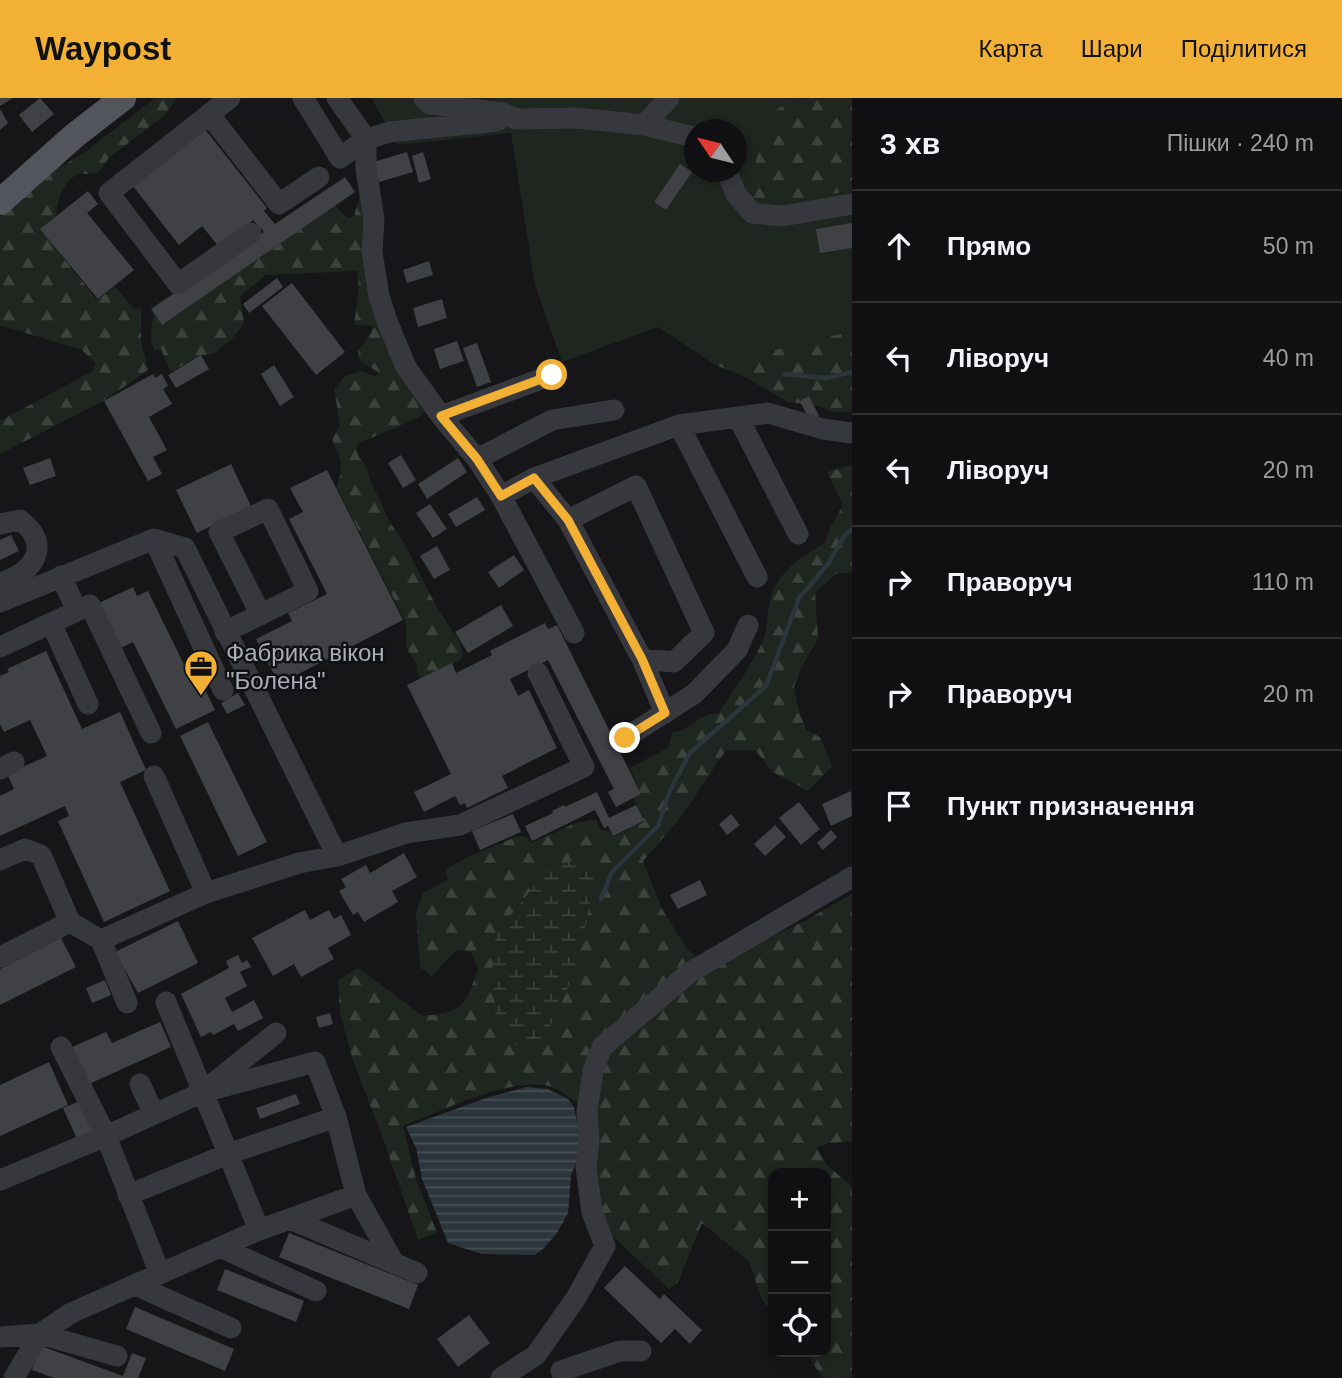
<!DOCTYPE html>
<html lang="uk">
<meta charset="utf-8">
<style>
:root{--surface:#101012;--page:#1e1e20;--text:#f1f3f6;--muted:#9c9d9f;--line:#303032;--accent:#f2b134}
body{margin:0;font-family:Arial,sans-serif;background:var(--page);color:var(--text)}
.controls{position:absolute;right:21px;bottom:21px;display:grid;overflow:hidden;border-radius:14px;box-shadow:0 4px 10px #0003}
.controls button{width:63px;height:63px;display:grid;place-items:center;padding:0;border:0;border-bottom:2px solid var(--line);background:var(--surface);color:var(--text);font:35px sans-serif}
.compass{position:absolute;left:684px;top:21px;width:63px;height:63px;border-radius:50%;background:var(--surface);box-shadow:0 4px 10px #0003;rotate:305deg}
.stop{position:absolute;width:21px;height:21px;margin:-16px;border:5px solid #f2b134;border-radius:50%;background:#fff}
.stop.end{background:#f2b134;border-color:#fff;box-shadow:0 2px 7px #0008}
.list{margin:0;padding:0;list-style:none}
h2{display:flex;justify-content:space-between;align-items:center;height:91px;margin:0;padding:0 28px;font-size:30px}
h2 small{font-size:23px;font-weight:400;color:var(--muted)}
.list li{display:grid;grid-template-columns:46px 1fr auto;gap:21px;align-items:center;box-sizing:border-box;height:112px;padding:0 28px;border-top:2px solid var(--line)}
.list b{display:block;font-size:26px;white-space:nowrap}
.list em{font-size:23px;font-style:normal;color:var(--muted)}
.icon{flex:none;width:38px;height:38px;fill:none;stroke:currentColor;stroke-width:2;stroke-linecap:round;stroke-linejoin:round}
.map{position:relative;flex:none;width:852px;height:1280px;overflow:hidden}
header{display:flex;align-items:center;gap:42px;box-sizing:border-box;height:98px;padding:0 35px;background:var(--accent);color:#111}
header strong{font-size:33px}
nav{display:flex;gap:38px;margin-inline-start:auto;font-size:24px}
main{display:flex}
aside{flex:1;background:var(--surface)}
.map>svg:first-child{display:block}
</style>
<header>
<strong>Waypost</strong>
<nav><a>Карта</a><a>Шари</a><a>Поділитися</a></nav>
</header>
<main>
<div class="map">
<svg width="852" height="1280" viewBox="0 0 852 1280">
<defs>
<pattern id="forest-firs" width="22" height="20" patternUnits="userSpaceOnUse" patternTransform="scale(1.75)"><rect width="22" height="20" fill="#1e261f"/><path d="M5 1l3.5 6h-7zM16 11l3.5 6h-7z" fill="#3c433d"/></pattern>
<pattern id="wetland-marsh" width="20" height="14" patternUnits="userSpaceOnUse" patternTransform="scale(1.75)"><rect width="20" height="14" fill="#1e261f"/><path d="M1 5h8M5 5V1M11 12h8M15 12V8" fill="none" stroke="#3c433d"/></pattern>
<pattern id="water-rules" width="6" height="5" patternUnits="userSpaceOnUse" patternTransform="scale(1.75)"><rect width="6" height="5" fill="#2c353c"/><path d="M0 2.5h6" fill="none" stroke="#485056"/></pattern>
</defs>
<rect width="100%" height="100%" fill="#161618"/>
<path fill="#1e261f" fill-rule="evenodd" d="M371,0H803L778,10L787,105L852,92V233L715,267L658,229L562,264L535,187L511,35L398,47ZM694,32H736V74H694Z"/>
<path fill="url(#forest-firs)" d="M155,0H176L167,15L109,60L98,74C92,76 87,76 81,76C64,78 57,104 56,118L40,131L97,202L115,189L133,210L141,211V243L148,272L103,303L0,356V323L93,273L95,265L82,252L0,227V119L43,77L64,67L85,54Z
M803,0H852V92L787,105H758L748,94L761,43L778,10Z
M361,78L368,163L428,311L418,320L357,346C355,362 369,365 369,379L389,423L403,443L436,508L459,543L463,556L462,561L420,581L417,574L416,565L406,549V525L337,390C343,368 343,364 332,342L340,327L334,291L345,278L361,273L374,278L381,276L359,262L358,252L365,245L374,228L354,227L359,190L357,173L266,177L240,198L244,226L230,243L213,256L201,257L171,274L161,251L154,252C149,241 151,227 154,216L162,227L335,108L348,120L354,118L361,94Z
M852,233V314H833L819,308L789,304L739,276L715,267Z
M852,367V474L836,476L815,494L818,541L801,570L794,589L798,610L806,632L820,639L832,668L808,693L773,674L755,652H726L681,719L643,763L662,811L687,851L714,873L731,857L803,824L852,796V1043L829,1045L817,1050L826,1066L852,1089V1280H823L805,1254H826V1075H773V1215L762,1202L749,1163L702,1125L677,1186L669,1191L605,1131L592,1072L598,1009C592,1008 582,1007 577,1004C566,998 558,989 544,987C504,982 441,1013 403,1028L416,1081L437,1135L418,1142L380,1032L353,963L340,915L338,882L358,870L423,918C465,914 464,908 478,872L471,854L458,852L446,862L432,878L420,869L416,815L423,795L448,782L445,772L465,760L518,738H525L532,745L573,726L596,721L600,731L610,734L613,739L644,724L633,700L641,696L630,670L668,650L672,634C695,632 693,617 719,615C733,592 751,569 762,545C768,533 767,520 769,508C774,476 799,460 825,445L830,430L843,407L827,374Z"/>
<path fill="url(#wetland-marsh)" d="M574,762L594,777C586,839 573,893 539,947L518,949L496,923L492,873L496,836L545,774Z"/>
<path fill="url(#water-rules)" d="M527,989L548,991L568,1001L574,1009L579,1032L578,1059L571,1078L568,1115L557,1135L544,1150L535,1157L482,1156L448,1145L422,1081L416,1050L406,1029L489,999Z"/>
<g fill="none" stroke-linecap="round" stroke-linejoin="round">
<path stroke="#2c353c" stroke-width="4.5" d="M784,276L826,280L852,274
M601,801L612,774L658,728L670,692L690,655L766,588L799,500L828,466L845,437L852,431"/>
</g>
<path fill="#404145" d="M0,0H13L0,8Z
M40,0L54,16L32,34L19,17Z
M0,11L8,25L0,32Z
M204,30L267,110L264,113L275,126L345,79L355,94L162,227L151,211L264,134L253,122L219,149L202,128L179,147L132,87Z
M407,54L413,74L379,84L374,64Z
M423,54L431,81L419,85L412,58Z
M680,66L692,74L666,112L654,104Z
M88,93L98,106L87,115L134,172L98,201L40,131Z
M852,125V150L820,155L816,131Z
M429,163L433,177L407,185L403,172Z
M277,180L283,189L249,215L243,206Z
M292,185L345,254L316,277L262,208Z
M442,201L447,220L418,229L413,210Z
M457,243L464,263L440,271L434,251Z
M477,245L491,284L477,289L463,250Z
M201,257L209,271L176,290L168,277Z
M274,267L294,299L280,308L261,276Z
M153,276L155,280L162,276L168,288L163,291L172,306L149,319L167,352L153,359L162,376L148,383L104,303Z
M809,298L819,318L810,323L800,303Z
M401,357L416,382L403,390L388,365Z
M50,360L56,378L30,387L23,370Z
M458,360L467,374L427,401L418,386Z
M231,366L251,408L197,435L176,392Z
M327,372L403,522L279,586L256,541L292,523L288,515L327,496L289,421L303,414L290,390Z
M477,399L485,412L456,429L448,416Z
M430,406L447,431L433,440L416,415Z
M11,437L19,453L0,462V442Z
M437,448L450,472L434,481L420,458Z
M514,457L524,472L499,490L488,474Z
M133,489L137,498L148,493L193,585L200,581L215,612L176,631L133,544L121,550L99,505Z
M501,507L513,528L468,555L455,534Z
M545,525L548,531L557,527L641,696L616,709L608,694L614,691L548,562L510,581L518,598L529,592L557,650L502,678L508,690L467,710L465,705L460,707L455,698L424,714L414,694L451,676L407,587L452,565L456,575L492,557L490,553Z
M46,553L82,631L120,614L146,672L120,684L170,793L104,824L58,723L69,718L65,708L0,738V698L14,691L7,676L47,658L30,622L4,634L0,626V578L9,574L7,571Z
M238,595L245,607L227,616L221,605Z
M208,624L267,744L238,758L180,638Z
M851,693L852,718L831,728L822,706Z
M597,694L609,720L636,707L644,723L613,738L608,728L604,730L595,712L532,743L525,728L553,715L552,713L564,707L565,709Z
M799,704L820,731L801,747L779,720Z
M513,716L521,734L480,752L472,733Z
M731,716L740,727L727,737L719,726Z
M775,727L786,739L765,758L754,746Z
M831,732L837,739L823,752L817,745Z
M404,755L417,779L392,793L398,804L364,824L358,814L353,817L339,793L346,789L341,781L366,767L370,775Z
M700,782L707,797L678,811L670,797Z
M305,812L310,822L329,812L334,821L341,817L351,837L328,850L334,861L301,879L294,866L273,878L252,840Z
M178,823L198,865L138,895L115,854Z
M61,840L76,869L0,907V871Z
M238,857L242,865L247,862L251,869L240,874L247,888L225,900L232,914L254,902L263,920L238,933L234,926L213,937L211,934L201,939L181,896L229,870L226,863Z
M105,882L111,897L92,905L86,890Z
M330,915L333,926L319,930L316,919Z
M160,924L171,949L89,986L72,949L106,934L112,945Z
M49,964L68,1007L0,1038V987Z
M296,996L300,1006L260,1021L256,1010Z
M80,1003L93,1034L77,1041L63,1010Z
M289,1135L418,1187L409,1211L279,1159Z
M625,1168L660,1201L664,1196L702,1232L690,1246L675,1231L661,1245L604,1190Z
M225,1171L304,1203L296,1224L217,1192Z
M135,1209L234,1251L225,1273L126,1231Z
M469,1217L490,1245L458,1269L437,1241Z
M41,1248L123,1278L132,1255L146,1260L138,1280H54L32,1272Z"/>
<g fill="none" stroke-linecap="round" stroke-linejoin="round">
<path stroke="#37383d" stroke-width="21" d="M230,0L109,95L178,186L251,135
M303,0L340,60L366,41L390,34L497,23
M337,0L366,41V71L374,121L372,154L379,198L387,223L406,269L441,318L477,361L501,398L534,380L679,327L768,315L823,331L852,335
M424,0L430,6L503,15L516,21L577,20L644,27L669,0
M209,16L279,106L319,79
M644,27L694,39
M727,74L736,96L752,115L782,118L852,106
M441,318L552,277
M738,319L798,436
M679,327L757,479
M477,361L552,322L614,312
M534,380L568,422L642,561L665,615
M501,398L574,535
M568,422L636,388L704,535L674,564L642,561
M0,426L20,422C53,447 34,475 0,485
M154,441L223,592
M0,504L154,441L185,450L337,758
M77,513L90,507L151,635
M51,525L88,606
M225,534L308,493L268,411L219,434L261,517
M0,549L77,513L61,478
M625,640L694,596L737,552L748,527
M0,671L14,664
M154,678L206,795
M0,762L25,751L41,757L70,824
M101,842L127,905
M0,859L70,824L101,842L206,795L299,765L337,758L406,735L460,727L584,669L538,575
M166,904L203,994
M61,949L106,1038L160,1176
M140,986L154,1016
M210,988L276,935
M203,994L315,964L336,1019L356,1097L394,1165
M0,1082L106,1038L203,994L259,1132L71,1215L40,1236L0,1239
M128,1097L228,1056L336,1019
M290,1121L417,1175
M259,1132L356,1097
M220,1149L316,1193
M135,1187L231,1230
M561,1273L620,1253H641
M14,1280L40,1236L117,1258
M501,1280L536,1257L576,1200L605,1148L592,1114L586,1069L589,1042L587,1013L593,973L602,949L689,875L852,779"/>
<path stroke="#53555c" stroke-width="26" d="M0,104L74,38L123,0"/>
</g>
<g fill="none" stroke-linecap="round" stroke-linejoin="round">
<path stroke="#f2b134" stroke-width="9" d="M552,277L441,318L477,361L501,398L534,380L568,422L642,561L665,615L625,640"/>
</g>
<defs>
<g id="office-pin" transform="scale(1.75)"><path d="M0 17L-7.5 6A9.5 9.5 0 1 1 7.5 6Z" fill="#f2b134" stroke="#111113"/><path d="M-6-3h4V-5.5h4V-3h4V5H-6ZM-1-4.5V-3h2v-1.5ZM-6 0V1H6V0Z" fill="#111"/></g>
</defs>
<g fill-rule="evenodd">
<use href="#office-pin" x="201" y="569"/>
</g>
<g text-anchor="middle" stroke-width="5" stroke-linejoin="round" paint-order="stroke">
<g font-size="24" fill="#a8adb8" stroke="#111113" text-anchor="start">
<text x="226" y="563">Фабрика вікон<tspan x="226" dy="28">"Болена"</tspan></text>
</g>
</g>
</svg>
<div class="controls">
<button>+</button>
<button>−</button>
<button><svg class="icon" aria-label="locate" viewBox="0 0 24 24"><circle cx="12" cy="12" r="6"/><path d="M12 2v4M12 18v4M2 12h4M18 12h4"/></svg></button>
</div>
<svg class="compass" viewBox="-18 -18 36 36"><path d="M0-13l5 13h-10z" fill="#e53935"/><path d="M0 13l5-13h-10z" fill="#9c9d9f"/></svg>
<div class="stop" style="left:552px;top:277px"></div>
<div class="stop end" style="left:625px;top:640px"></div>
</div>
<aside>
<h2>3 хв<small>Пішки · 240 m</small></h2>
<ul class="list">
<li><svg class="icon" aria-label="ahead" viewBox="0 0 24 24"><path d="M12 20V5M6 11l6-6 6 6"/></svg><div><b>Прямо</b></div><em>50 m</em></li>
<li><svg class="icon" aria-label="left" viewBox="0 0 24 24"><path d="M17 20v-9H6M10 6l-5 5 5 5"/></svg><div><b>Ліворуч</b></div><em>40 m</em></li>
<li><svg class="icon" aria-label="left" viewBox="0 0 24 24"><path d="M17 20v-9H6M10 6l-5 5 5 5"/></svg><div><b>Ліворуч</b></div><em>20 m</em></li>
<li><svg class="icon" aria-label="right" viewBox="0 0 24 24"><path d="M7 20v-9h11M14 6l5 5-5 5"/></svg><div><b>Праворуч</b></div><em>110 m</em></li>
<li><svg class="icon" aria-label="right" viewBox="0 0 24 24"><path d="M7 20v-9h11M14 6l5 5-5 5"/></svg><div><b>Праворуч</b></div><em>20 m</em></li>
<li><svg class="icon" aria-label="arrive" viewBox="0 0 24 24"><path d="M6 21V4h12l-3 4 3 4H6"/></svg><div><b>Пункт призначення</b></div></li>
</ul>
</aside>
</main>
